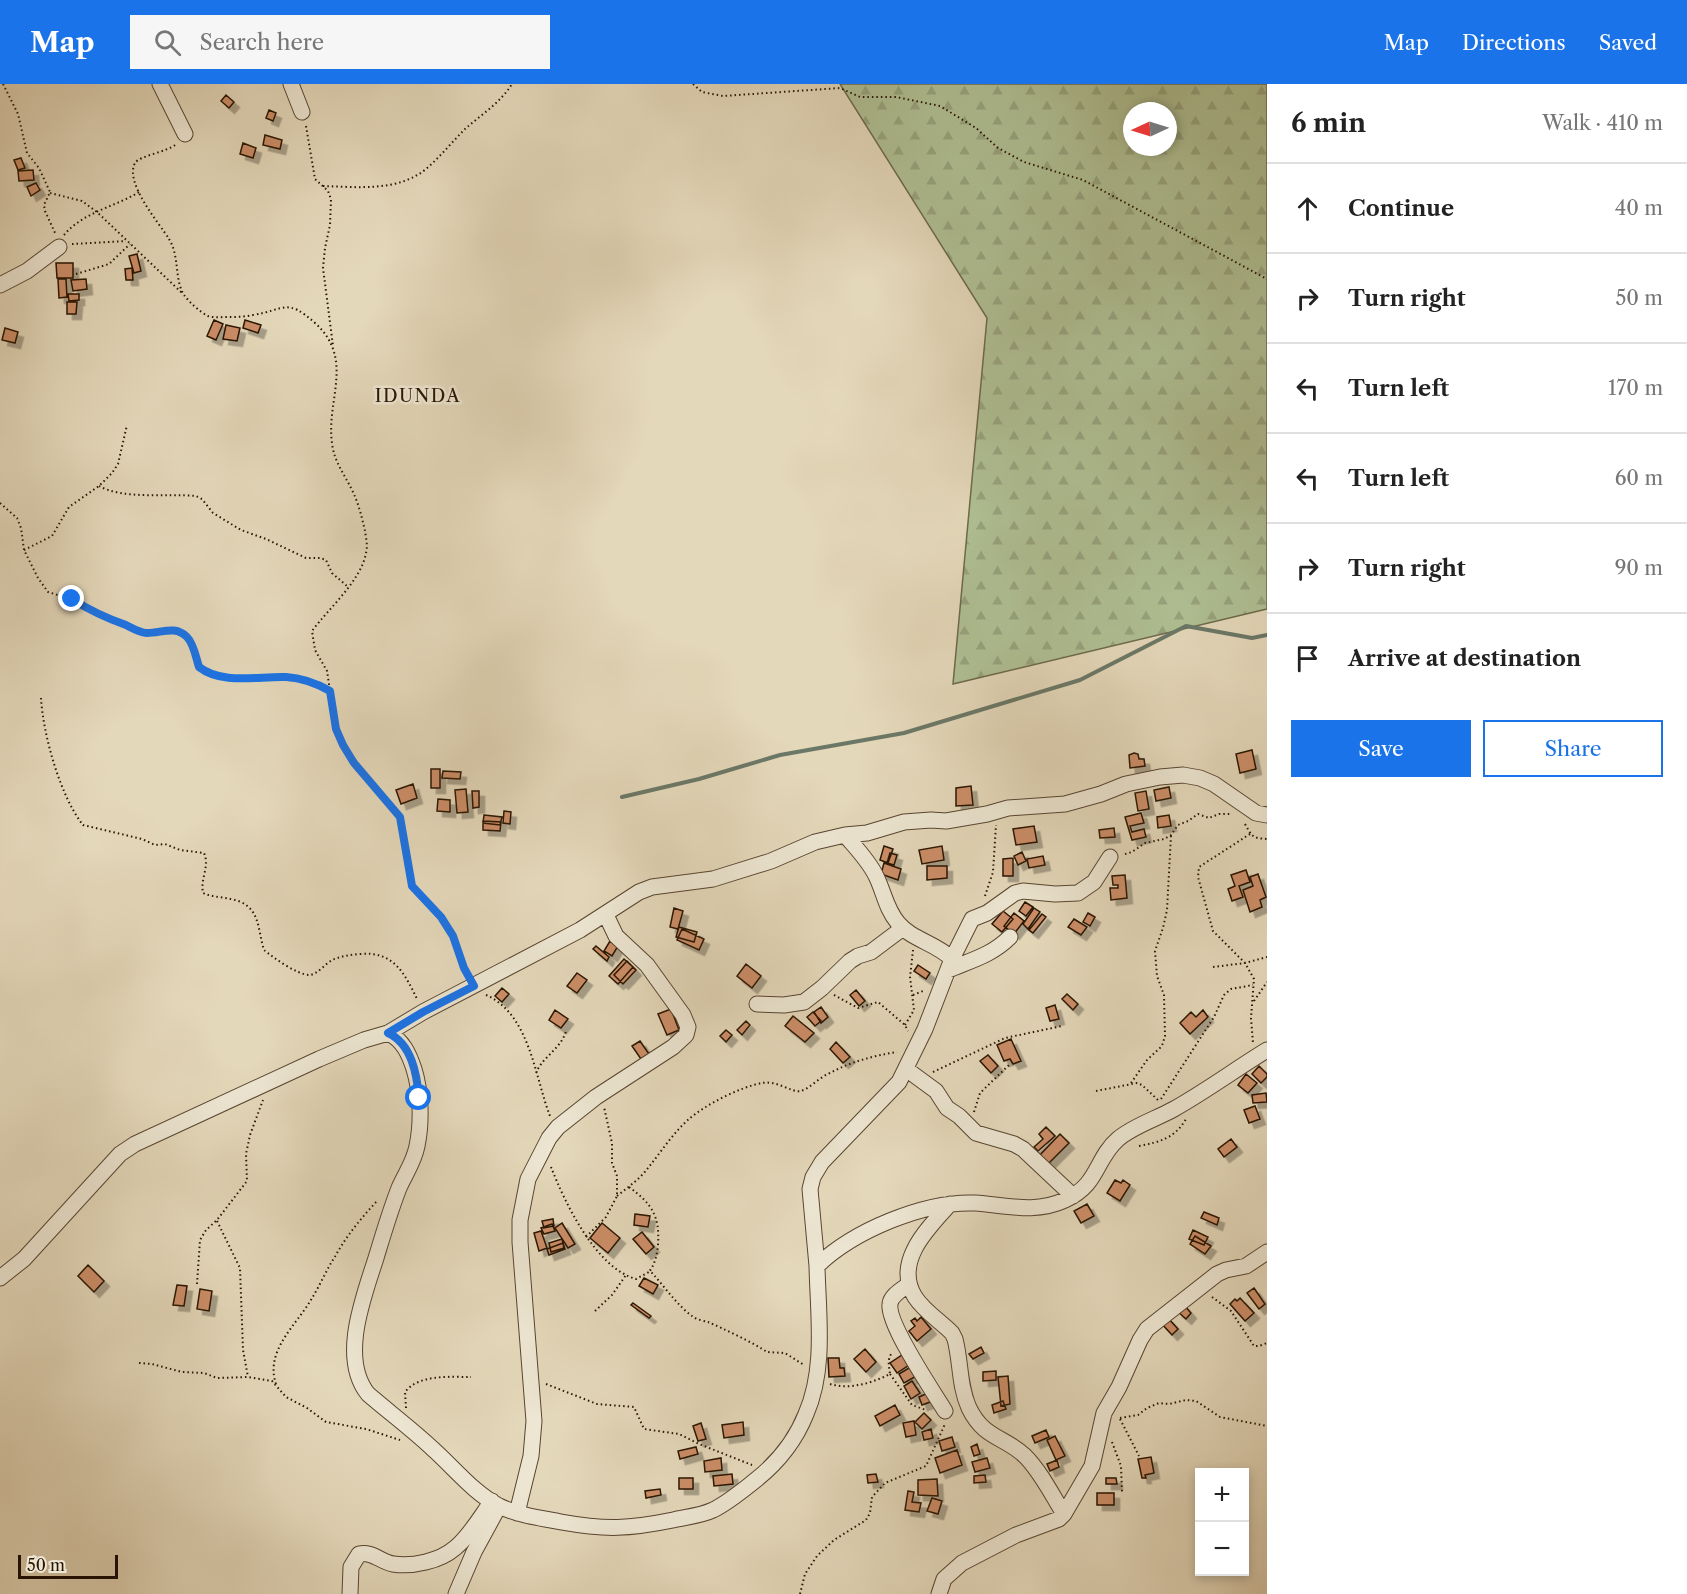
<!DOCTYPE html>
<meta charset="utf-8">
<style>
:root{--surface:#fff;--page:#f6f6f6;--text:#222;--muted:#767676;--line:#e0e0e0;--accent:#1a73e8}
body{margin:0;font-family:"Libre Caslon Text",serif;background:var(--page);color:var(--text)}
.controls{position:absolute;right:18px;bottom:18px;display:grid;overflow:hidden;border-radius:0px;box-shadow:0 3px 9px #0003}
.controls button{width:54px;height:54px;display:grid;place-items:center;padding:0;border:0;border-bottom:2px solid var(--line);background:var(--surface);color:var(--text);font:30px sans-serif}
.compass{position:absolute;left:1123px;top:18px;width:54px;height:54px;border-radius:50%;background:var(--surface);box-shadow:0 3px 9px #0003;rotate:266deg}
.scale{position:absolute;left:18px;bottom:15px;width:100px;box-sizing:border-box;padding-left:6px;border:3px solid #291403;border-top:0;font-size:16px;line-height:21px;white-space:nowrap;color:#291403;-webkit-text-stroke:4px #ede6d2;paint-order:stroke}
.stop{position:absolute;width:18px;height:18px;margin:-14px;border:4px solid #1a73e8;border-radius:50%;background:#fff}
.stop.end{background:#1a73e8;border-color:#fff;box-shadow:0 2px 6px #0008}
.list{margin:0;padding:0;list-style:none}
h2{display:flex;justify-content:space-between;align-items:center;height:78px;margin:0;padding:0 24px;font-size:26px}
h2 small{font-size:20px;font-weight:400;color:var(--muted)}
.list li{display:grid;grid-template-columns:39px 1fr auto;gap:18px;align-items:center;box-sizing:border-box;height:90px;padding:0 24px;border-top:2px solid var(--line)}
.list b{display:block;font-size:22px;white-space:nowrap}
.list em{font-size:20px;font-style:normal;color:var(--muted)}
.actions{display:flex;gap:12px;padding:18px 24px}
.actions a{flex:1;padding:14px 0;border:2px solid var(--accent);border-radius:0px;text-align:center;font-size:21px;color:var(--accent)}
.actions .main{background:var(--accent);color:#fff}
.icon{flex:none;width:33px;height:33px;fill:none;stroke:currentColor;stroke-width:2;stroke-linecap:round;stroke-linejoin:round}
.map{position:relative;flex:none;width:1267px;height:1510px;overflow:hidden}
header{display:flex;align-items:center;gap:36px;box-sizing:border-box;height:84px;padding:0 30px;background:var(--accent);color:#fff}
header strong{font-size:28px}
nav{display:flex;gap:33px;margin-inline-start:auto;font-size:21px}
.search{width:420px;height:54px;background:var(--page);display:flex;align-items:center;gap:15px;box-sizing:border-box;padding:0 21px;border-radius:0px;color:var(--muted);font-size:22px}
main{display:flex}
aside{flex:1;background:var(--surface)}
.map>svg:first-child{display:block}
</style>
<header>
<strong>Map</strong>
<div class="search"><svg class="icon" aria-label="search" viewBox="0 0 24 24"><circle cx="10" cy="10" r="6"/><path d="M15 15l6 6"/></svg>Search here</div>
<nav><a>Map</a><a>Directions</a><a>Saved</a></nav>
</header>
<main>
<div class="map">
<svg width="1267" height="1510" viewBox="0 0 1267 1510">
<defs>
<pattern id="forest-firs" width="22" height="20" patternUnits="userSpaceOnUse" patternTransform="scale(1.5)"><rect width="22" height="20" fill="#afc094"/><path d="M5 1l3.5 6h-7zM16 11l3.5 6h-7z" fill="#97a47e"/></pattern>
<filter id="shadow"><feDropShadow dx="5.5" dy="5.5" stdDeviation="0" flood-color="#0004"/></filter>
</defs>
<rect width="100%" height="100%" fill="#e4d8ba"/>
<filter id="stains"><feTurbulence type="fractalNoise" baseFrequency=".00333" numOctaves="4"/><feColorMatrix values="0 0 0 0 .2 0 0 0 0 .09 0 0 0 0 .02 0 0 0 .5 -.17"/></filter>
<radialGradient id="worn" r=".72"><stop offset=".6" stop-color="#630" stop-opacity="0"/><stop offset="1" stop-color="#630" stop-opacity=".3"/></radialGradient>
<path fill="url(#forest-firs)" stroke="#6c6a4c" stroke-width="1.5" fill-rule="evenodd" d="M840,0H1267V525L953,600L987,234ZM1132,27H1168V63H1132Z"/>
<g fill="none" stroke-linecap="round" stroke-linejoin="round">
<path stroke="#6b7867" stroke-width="4" d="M622,713L699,695L780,671L904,649L1080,596L1186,542L1252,554L1267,551"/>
</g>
<path fill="#cc8e67" stroke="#291403" stroke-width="1.5" filter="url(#shadow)" d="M226,11L234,18L229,24L221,17Z
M269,26L276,29L273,37L266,34Z
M265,51L282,56L280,65L263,61Z
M243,59L256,64L253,74L240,70Z
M21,74L25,84L18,86L14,76Z
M33,86L34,96L19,97L18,87Z
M36,99L40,106L31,112L27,103Z
M137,170L141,187L134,189L129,172Z
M56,179H73V194H57Z
M132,184L133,196H126L125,185Z
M58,195H66L67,213L59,214Z
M86,195L87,205L73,207L71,196Z
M68,210H79V216L69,217Z
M67,218H77L76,230H67Z
M214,236L223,240L216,256L207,252Z
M245,236L261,241L258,249L243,244Z
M226,241L240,244L237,257L223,255Z
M5,244L18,248L15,259L2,256Z
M1252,666L1256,685L1240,689L1236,670Z
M1134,669L1138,670L1139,675H1144L1145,682L1130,684L1129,671Z
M431,685H440V704H431Z
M443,687L461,688L460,695L442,694Z
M413,700L417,714L401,720L396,706Z
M971,702L973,721L956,722V704Z
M1169,703L1171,714L1156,717L1154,706Z
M466,705L468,728L457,729L455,706Z
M472,707H479V723L473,724Z
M1146,707L1149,725L1138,727L1135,709Z
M438,715L450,716V728L437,727Z
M504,727L511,728L510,740L503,739Z
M1141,729L1144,739L1130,742L1132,748L1144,745L1146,753L1132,756L1125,733Z
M484,731L502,733L500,741L483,739Z
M1169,731L1171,742L1158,744L1157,733Z
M483,737L501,738L500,747L483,746Z
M1034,742L1037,758L1016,761L1013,745Z
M1114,744L1115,753L1100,754L1099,746Z
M884,762L893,765L888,779L880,776Z
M942,762L944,776L922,780L919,766Z
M1022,768L1026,777L1018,781L1014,772Z
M890,769L897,771L894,781L887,779Z
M1043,772L1045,781L1029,784L1027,775Z
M1013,774V792H1003V775Z
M884,779L901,785L898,796L881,790Z
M927,782H947V794L927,796Z
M1246,786L1250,798L1239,802L1243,813L1232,817L1228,805L1235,802L1231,791Z
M1258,790L1266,813L1260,816L1262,823L1250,828L1243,806L1253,802L1250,793Z
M1125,791L1127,814L1111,816L1110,804H1118V801H1113L1112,792Z
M1025,818L1033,823L1026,832L1019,827Z
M674,824L683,827L678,845L670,843Z
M1034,824L1040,828L1028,845L1023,840Z
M1003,827L1013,835L1002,848L992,840Z
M1014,829L1024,837L1014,850L1004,842Z
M1088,829L1095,833L1090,842L1083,838Z
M1042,830L1046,833L1033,849L1029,846Z
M1074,835L1087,843L1081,851L1068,843Z
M679,843L697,848L694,858L676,853Z
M682,845L704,855L699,866L677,856Z
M610,857L618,862L612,872L604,867Z
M596,862L609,873L607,877L593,865Z
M624,875L633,883L618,900L609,892Z
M627,877L636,886L623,900L614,891Z
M746,880L761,892L752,904L737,892Z
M918,881L930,889L926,895L914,887Z
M577,889L587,896L577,909L567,902Z
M502,904L509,910L502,918L495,912Z
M856,906L865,917L859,922L850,911Z
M1067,910L1078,920L1073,926L1062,915Z
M1055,921L1059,935L1050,937L1046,924Z
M821,923L828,933L821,939L814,928Z
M671,925L679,946L667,951L658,930Z
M555,926L568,935L561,944L549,936Z
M1203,926L1208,933L1190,950L1180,939L1191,928L1196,933Z
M813,928L821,937L815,942L807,933Z
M793,932L814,949L805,958L785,942Z
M746,937L750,941L742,951L737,946Z
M726,946L732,951L726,958L720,952Z
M1011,955L1021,977L1013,980L1010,975L1004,977L997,961Z
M640,957L649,970L641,975L632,962Z
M836,958L850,973L843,979L830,965Z
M988,971L998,982L991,989L980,977Z
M1259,982L1267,990V993L1261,999L1252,990Z
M1246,990L1257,999L1248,1009L1238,1001Z
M1266,1009L1267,1018L1253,1019L1252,1011Z
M1255,1022L1260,1035L1249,1039L1244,1026Z
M1046,1043L1055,1052L1038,1067L1034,1063L1043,1055L1039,1050Z
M1060,1050L1069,1059L1048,1080L1039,1072Z
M1231,1055L1237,1063L1224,1073L1218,1065Z
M1115,1096L1121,1099L1123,1096L1130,1101L1120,1117L1107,1109Z
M1087,1120L1094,1132L1081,1139L1074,1127Z
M1204,1128L1219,1134L1217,1141L1201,1134Z
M635,1130L650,1132L648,1143L634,1141Z
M553,1135L554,1142L544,1144L542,1137Z
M562,1139L575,1160L568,1164L555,1144Z
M602,1139L620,1154L608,1169L590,1154Z
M552,1140L555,1147L544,1150L541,1144Z
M1193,1146L1208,1153L1204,1161L1189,1155Z
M541,1147L547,1164L539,1167L534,1149Z
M642,1148L654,1163L646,1170L633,1155Z
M1195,1152L1211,1162L1205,1170L1190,1160Z
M562,1155L564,1164L551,1168L549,1159Z
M563,1159L565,1165L549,1171L547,1165Z
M88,1181L104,1197L94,1208L78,1192Z
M644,1194L658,1201L653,1210L639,1202Z
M177,1201L187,1202L184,1222L173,1221Z
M1254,1204L1265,1220L1259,1225L1247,1209Z
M200,1205L212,1207L209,1227L197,1225Z
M1240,1214L1254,1229L1245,1237L1230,1220L1235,1215L1237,1217Z
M633,1219L651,1232L649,1234L631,1221Z
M1183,1220L1191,1229L1186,1235L1177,1227Z
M921,1233L931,1245L917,1257L909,1247L915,1242L911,1237L915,1234L917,1237Z
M1167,1233L1178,1245L1172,1251L1161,1239Z
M981,1263L984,1269L973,1275L969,1270Z
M865,1265L876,1278L866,1288L854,1275Z
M905,1269L912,1279L897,1289L890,1279Z
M828,1274H839L840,1284H844L845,1292L829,1293Z
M914,1281L920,1290L904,1299L899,1290Z
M996,1287V1296L983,1297V1288Z
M1008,1292L1010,1320L1001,1322L998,1293Z
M912,1297L920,1309L911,1315L904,1302Z
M928,1309L933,1317L922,1321L919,1313Z
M1003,1317L1006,1325L994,1329L992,1321Z
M895,1321L900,1331L880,1342L875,1332Z
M924,1329L931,1336L922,1345L915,1338Z
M914,1337L916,1351L906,1353L903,1339Z
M743,1338L744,1351L724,1354L722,1341Z
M701,1339L706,1355L698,1357L693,1342Z
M931,1345L933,1354L924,1356L922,1348Z
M1046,1346L1049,1353L1035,1359L1032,1352Z
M1055,1352L1065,1372L1056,1376L1047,1356Z
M952,1353L955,1363L942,1367L939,1357Z
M977,1360L980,1370L974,1372L971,1363Z
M696,1363L698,1370L680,1375L678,1367Z
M957,1366L962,1381L940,1389L935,1374Z
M1151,1373L1154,1389L1145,1391L1146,1394H1142L1138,1375Z
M721,1374L722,1386L705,1388L704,1377Z
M987,1374L990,1384L975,1388L972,1378Z
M1057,1376L1059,1383L1050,1387L1047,1380Z
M732,1390L733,1400L714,1402L713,1392Z
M876,1390L878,1398L868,1399L867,1391Z
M985,1391L986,1398L974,1399V1392Z
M679,1394H693V1405H679Z
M1106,1394H1116L1117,1400H1106Z
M937,1395L938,1412L918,1411V1396Z
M660,1405L661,1411L646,1414L645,1407Z
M908,1407L914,1408L912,1418L921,1419L919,1428L905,1426Z
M1097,1409H1114V1421H1097Z
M932,1414L942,1417L938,1430L927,1427Z"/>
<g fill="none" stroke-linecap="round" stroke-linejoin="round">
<g stroke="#584531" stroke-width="17">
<path id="minor" d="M160,0L185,50
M291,0L302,28
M0,201L27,187L59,163
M952,875L972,835L987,829L1015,809L1023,807L1055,810L1078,809L1094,798L1110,773
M948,886C972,876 992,871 1010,853
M757,920L784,921L804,918L822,904L850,877L858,872L871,868L903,844
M388,949L423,928L580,846L639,808L652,803L713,795L771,777L815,758L845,751L867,749L904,738L931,736L946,737L987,730L1008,724L1065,720L1101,710L1126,700L1160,693L1183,691L1200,694L1214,700L1256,729L1267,731
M906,985L936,1007L947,1024L959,1032L976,1049L1014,1060L1023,1065L1073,1112
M950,1120C928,1144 893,1178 915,1213C924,1227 940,1237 952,1249L955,1255C961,1278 959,1302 969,1324C984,1355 1004,1352 1025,1372C1041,1388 1052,1411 1064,1430
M817,1182L810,1105L813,1093L822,1078L899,998L925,945L952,875C936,859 912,856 898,839C886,825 884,808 876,792C869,777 856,764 845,751
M0,1194L24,1175L120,1070L135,1060L319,975L364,956L388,949C403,956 409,970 414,985C421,1008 422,1038 417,1062C414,1078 405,1090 399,1104C390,1127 383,1151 376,1174C364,1212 339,1274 368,1310C390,1329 413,1346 434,1366C455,1385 474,1409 499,1422C518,1431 540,1434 561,1438C606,1446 629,1445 673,1436C686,1433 700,1432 713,1426C729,1418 743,1406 757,1395C778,1378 796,1355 806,1330C826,1284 818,1231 817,1182C853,1147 924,1117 975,1119C1006,1121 1035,1130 1065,1116C1099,1101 1095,1075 1118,1055C1133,1042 1156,1035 1174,1025C1206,1007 1236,985 1267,966
M909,1200C903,1205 891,1211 890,1220C887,1240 933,1307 945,1327
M517,1429L531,1372L534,1337L520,1158V1136L528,1095L549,1054L558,1043L596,1013L673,963L686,951L688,943L683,931L647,881L616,852L606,831
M350,1510L351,1483L359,1470C372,1467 381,1478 393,1480C413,1483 440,1477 455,1464C469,1453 481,1432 492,1417
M456,1510L474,1468L499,1422
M939,1510L944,1495L962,1479L1016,1451L1059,1435L1064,1430L1092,1382L1104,1329L1119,1303L1140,1256L1147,1245L1217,1190L1226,1186L1246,1182L1267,1168"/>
</g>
<path stroke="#291403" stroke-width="2" stroke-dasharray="1.5 3" stroke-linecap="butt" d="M3,0L18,30L27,69L39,84L50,108L44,121L45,127L56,151
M693,0L702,8L723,12L840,4L860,13H896L940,22L976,44L998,64L1024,78L1083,96L1267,195
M306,42L315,95L328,107L331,115L330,141L325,164L323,184L333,262
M175,61C166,68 139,72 135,79C124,99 160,140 169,155C180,173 174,195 184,211C190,219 200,228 208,232C214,234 220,233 226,233C235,233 244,233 253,231C285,226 286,213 315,239C355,275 326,316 332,359C334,378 345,391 353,408C359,421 362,434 365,447C366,454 368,462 366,469C361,497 328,525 312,547L315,566L327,587L336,645L354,679L400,733L412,802L441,833L453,852L466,889
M323,102C357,103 398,108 426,85C440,73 452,58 465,45C481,31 501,18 512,0
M50,109L82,117L97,128L182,209
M64,151C83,128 115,123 139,108
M72,160L126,157
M76,190L109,180L130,160
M99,402C124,416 168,409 196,412L202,415L213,429L241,446L266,455L306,474H320L326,476L332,489L348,503
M0,419L17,434L21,444L24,466L38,494L48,508L71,515L107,535L140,547L147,549L173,546L182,550L188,554L199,583C222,601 259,592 286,594C302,594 316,599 330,607
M24,466L52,452L69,423L99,402L112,389L118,380L127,341
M41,614C43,650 60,712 83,741L142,755L155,761L165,760L180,766L204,769C210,782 200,795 203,809C212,813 222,813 231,815C261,821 257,844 264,866C274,874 296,890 309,891C317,891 325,880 332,876C341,872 350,871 360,870C393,867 404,888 417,915
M1245,740C1252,752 1251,754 1267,755
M1250,750L1199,783L1198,793L1213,847L1245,879L1254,895L1251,934L1253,959
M1125,770L1132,768L1145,759L1164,755L1171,751L1178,741L1188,737L1198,730L1209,734L1219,730H1231
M985,812L993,788L996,741
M1213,883L1245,879L1267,873
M486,911C530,930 535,994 550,1032
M834,911L858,924L878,918L905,941L908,947
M913,911L923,907
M1254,917L1267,898
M905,941L914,926L910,893L913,866
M933,988L1005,954L1062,942
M536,989C543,972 561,965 566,947
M1131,999L1147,976L1162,962L1165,952L1164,911L1157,892L1155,867L1163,844L1167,826L1171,751
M1096,1007L1137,999L1142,1001L1159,1017
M1161,1015L1214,933L1224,911L1231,905L1253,901
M974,1028L980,1009L1009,981
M1139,1062C1160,1058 1175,1054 1186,1035
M551,1083C565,1119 596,1184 636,1195L649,1188L652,1189C666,1204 678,1223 695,1234C699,1236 704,1237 708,1238C722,1244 756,1260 767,1268L785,1269L804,1281
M629,1103C652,1120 660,1132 658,1161C657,1171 655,1180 649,1188
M617,1112C628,1103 640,1095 648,1084C661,1068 673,1049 689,1035C705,1021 740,1003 762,999C778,996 791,1009 801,1007C810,1004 819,994 828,990C850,978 872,972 897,968
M217,1137L240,1184L243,1266L248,1293
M586,1153L606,1133L617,1112V1092L612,1079V1059L604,1023
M197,1200L200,1156L206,1146L217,1136L247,1097L246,1070L250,1051L263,1016
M1212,1213L1231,1227L1254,1262H1259L1267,1259
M595,1227L612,1211L626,1191
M139,1279L152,1280L182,1288L204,1289L217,1294L248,1293L272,1297L286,1313L307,1324L326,1338L366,1345L400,1356
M890,1290L912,1321L926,1326
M276,1300C265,1268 294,1243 309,1219C319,1204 326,1186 336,1171C347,1151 362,1133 378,1116
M546,1300L597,1320L634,1323L644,1345L679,1350L699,1360L752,1381
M830,1300C850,1306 872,1299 890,1290C889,1282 887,1275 892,1269
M406,1324L405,1308C419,1290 450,1293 471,1293
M1120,1334L1138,1331L1147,1324L1159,1319L1169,1320L1186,1316L1196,1317L1220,1333L1267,1342
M1120,1335L1139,1372
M1112,1358L1121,1382L1122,1408
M800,1510L805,1490L817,1472L834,1456L866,1436L870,1429L872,1413L885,1399L926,1382L945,1340"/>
<use href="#minor" stroke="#ede6d2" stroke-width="15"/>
</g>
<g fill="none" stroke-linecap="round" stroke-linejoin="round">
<path stroke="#1a73e8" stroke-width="8" d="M72,515C89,526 106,534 126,541C132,544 140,549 147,549C162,549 175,541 187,553C194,560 196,574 199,583C222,601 258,592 286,593C302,594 316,599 330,607L336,645L343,661L354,679L400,733L412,802L441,833L453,852L464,884L474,902L423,928L388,949C412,960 417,991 419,1014"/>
</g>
<g text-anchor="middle" stroke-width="5" stroke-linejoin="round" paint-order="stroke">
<g font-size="18" letter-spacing="1.5" fill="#291403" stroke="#ede6d2">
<text x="418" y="318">IDUNDA</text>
</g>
</g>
<rect width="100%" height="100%" filter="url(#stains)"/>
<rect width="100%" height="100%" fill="url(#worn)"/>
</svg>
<div class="controls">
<button>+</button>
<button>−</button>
</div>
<svg class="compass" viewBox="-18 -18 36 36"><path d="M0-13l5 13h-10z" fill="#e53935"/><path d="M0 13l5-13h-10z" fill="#767676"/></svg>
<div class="scale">50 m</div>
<div class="stop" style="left:419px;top:1014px"></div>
<div class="stop end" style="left:72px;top:515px"></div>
</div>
<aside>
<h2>6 min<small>Walk · 410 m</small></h2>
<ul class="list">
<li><svg class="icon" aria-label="ahead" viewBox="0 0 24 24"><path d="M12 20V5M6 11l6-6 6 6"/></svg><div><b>Continue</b></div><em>40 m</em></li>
<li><svg class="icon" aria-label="right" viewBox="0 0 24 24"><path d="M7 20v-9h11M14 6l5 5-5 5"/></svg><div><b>Turn right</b></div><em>50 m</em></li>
<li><svg class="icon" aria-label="left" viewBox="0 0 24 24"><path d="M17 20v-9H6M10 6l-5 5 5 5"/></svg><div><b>Turn left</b></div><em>170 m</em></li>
<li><svg class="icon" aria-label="left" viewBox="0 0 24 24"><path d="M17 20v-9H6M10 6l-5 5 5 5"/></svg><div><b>Turn left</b></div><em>60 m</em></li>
<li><svg class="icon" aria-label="right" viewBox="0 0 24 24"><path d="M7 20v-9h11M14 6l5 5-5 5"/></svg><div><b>Turn right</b></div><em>90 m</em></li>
<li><svg class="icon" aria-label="arrive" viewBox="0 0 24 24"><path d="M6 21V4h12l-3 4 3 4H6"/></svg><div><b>Arrive at destination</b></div></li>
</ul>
<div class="actions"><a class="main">Save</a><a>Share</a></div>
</aside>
</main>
